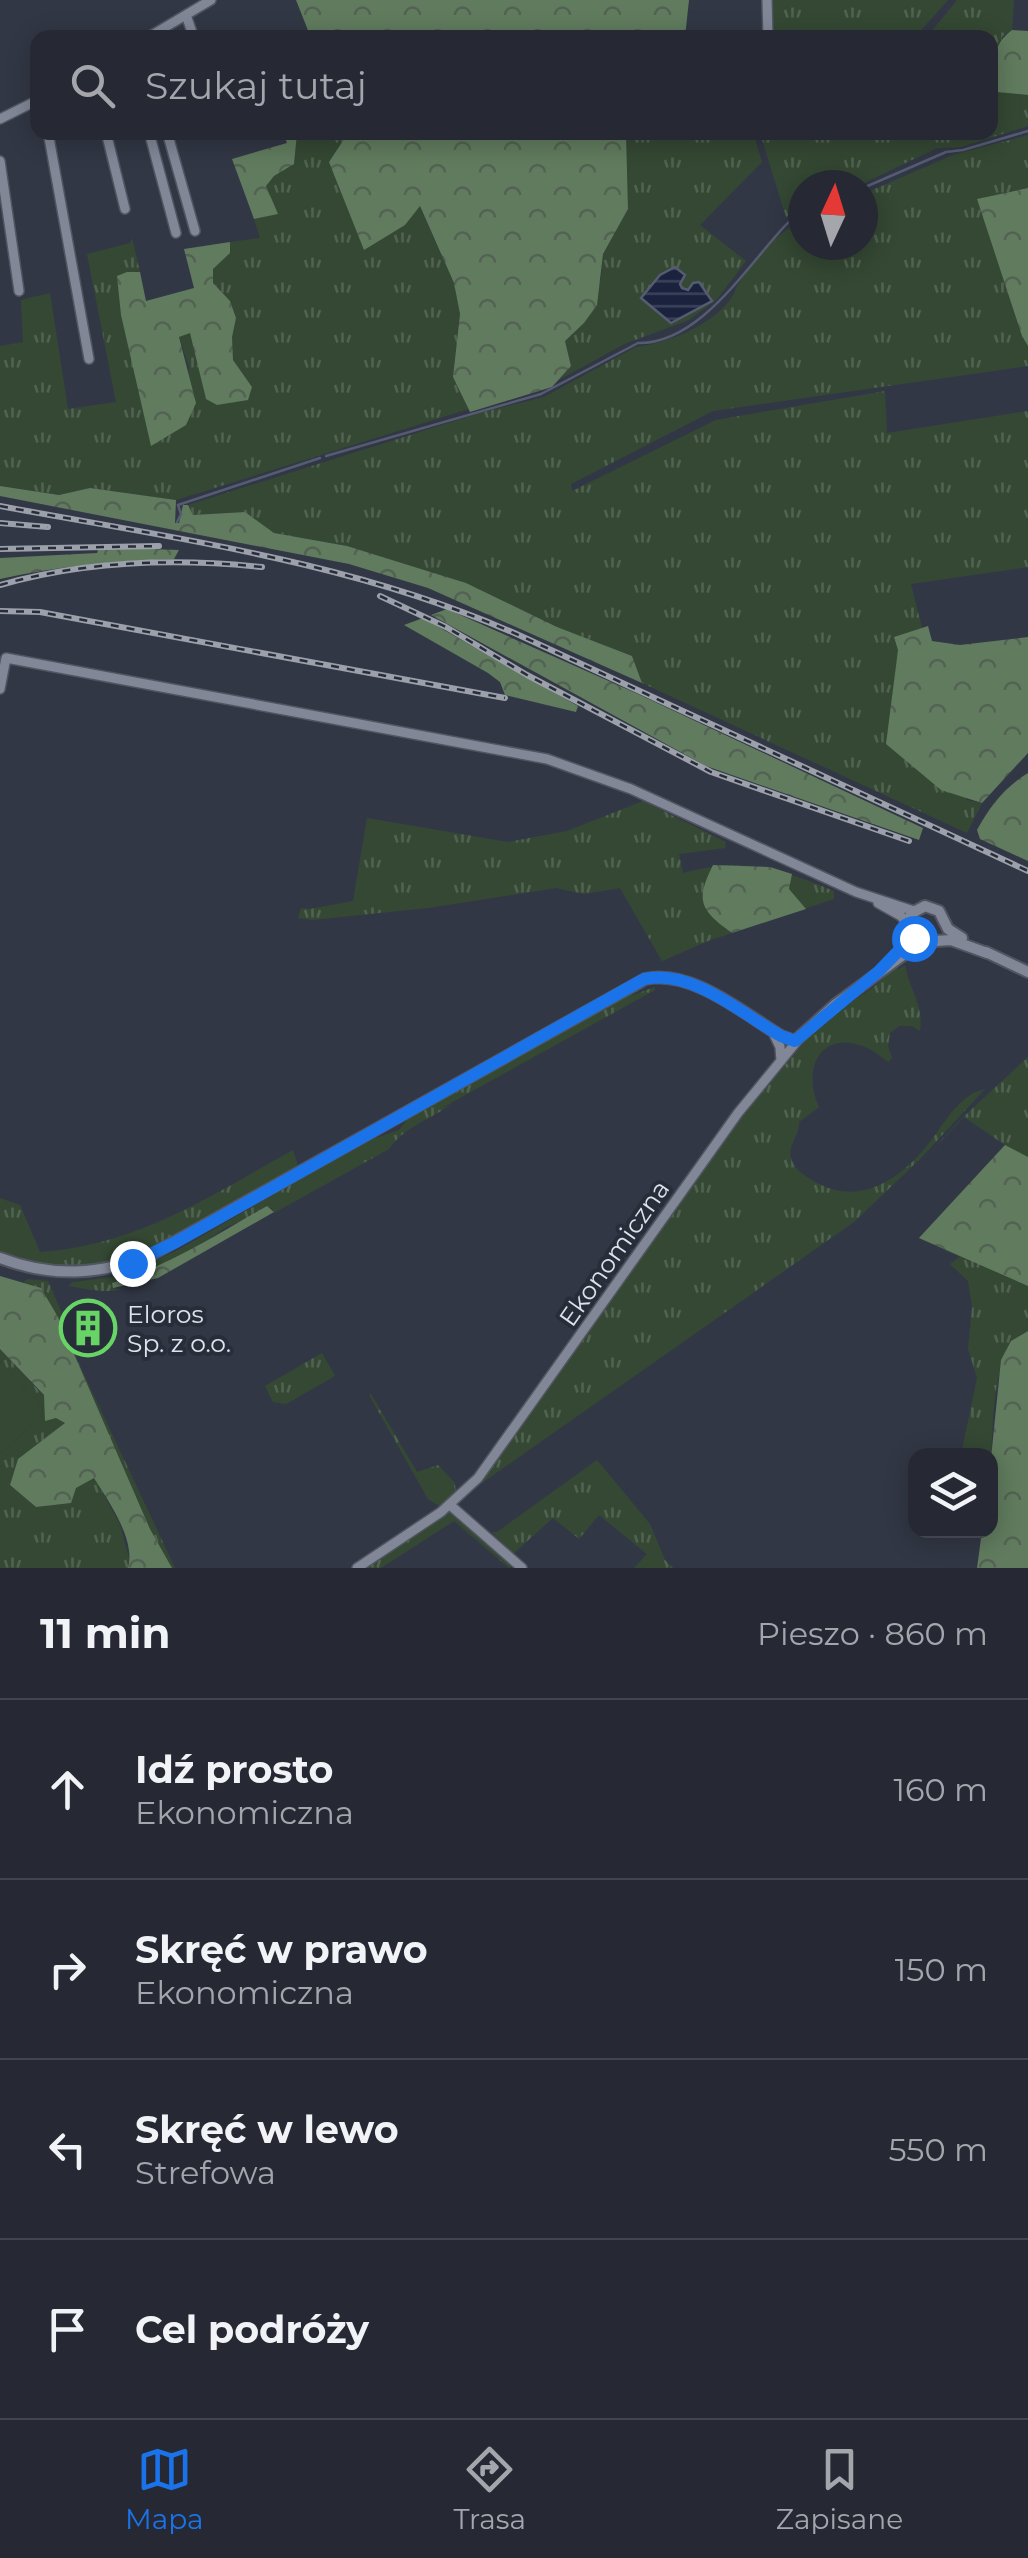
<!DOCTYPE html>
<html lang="pl">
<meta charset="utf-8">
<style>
:root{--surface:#262934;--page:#2e313c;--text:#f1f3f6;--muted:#a4a6ac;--line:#42454f;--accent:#1a73e8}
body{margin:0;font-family:Montserrat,sans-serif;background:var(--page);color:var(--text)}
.controls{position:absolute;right:30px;bottom:30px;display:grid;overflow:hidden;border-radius:20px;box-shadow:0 5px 25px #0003}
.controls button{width:90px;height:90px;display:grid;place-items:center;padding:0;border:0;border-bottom:2px solid var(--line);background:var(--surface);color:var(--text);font:50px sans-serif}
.compass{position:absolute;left:788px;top:170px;width:90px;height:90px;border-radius:50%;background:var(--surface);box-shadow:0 5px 25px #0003;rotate:4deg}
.stop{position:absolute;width:30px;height:30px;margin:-22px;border:8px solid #1a73e8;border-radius:50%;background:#fff}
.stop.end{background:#1a73e8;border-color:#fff;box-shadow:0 2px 10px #0008}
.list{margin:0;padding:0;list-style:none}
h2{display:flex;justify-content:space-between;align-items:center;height:130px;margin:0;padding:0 40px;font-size:42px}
h2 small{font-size:32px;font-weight:400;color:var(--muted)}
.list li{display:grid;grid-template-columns:65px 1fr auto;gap:30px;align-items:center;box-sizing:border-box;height:180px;padding:0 40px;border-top:2px solid var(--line)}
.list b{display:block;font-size:38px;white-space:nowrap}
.list p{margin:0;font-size:32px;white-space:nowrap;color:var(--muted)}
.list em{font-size:32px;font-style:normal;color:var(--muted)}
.icon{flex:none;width:55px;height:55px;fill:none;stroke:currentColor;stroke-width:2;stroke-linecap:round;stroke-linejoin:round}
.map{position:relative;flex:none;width:1028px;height:1568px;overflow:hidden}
.search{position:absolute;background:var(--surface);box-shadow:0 5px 25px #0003;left:30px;right:30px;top:30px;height:110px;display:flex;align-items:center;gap:25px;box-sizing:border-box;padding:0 35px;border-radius:20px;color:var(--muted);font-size:38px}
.sheet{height:850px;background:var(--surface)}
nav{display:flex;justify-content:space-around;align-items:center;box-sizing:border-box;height:140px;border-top:2px solid var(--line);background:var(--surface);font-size:28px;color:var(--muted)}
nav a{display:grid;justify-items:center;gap:5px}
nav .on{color:var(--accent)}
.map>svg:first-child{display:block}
</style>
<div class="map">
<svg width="1028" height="1568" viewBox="0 0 1028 1568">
<defs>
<pattern id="grass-tufts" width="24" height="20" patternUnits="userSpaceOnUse" patternTransform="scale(2.5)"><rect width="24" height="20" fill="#344833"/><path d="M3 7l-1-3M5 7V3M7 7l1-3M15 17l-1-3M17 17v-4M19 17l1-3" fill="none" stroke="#516251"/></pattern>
<pattern id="forest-crowns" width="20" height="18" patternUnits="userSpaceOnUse" patternTransform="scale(2.5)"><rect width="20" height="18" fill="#607b5e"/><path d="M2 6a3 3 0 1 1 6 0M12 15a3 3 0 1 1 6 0" fill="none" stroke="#536253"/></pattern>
<pattern id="water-rules" width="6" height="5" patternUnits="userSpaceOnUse" patternTransform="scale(2.5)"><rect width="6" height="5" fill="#1a223e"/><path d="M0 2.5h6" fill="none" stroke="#3b425a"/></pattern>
</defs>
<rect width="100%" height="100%" fill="#323745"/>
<path fill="url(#grass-tufts)" d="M771,0H948L914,38L773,37Z
M957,0H1014L1012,30L1002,37L997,92L1028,95V126L961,147L937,148L860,185H803V208L786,217L760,133L990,132V38L927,37Z
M297,133H348L329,162L419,205L454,283L460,314L453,377L469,409L176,500L90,488L59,495L0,486V346L23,342L21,300L50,293L68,409L116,402L87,254L130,243L132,238L140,272H127L151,445L186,425L189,367L179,337L190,332L206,399L252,387C246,378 236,368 233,359C222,321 252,325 213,283V269L230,253V242L260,238L254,219L277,214L266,186L274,176L294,164Z
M626,133H753L762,162L700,225L746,261L717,299L689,320L624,344L559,380L571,366L565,341L584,323L601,279L603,254L628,209Z
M1028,135V188L977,199L1022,336L1028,346V366L713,411L571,484L572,491L716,420L885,391L887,433L1028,411V567L911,584L922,628L894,638L967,800L982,803L967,833L642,683L632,656L557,627L466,583L347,546L274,533L245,512L193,515L188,505L480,413L544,397L636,347C667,343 709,327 730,300C734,295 735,290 737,286C753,262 777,232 803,220V245H863V194L953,155Z
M643,801L726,842L725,848L679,854L683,873C741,857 780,868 834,891V899L708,941L662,961L620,888L583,894L556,888L428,908L312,920L298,918L301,908L310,909L353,901L367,818L508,842L567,831Z
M905,965C909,989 924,1005 920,1031L912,1026H899L890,1033L888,1046L892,1058L888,1062C882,1058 875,1051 867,1048C821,1027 801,1069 819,1107L799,1122C800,1135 787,1145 791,1158C794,1170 809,1179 819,1184C860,1205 899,1180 926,1147C943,1127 957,1095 985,1089L920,1159L854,1222L472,1490L500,1456L739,1120L808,1038L845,1006L875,986L895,967L899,969Z
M642,985L643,988L630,996L655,987V990L440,1109L451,1104C429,1121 406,1125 389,1149L274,1213L272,1208L227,1227L179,1258L112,1283L113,1288L121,1290C103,1293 87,1289 68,1286L73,1282L120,1276L176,1251L366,1141L399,1130L411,1115Z
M1028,1057V1331C991,1344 994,1424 991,1458L961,1455L977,1378L968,1349L972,1307L968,1281L950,1264L960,1257L919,1238L1005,1145L964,1117L919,1164L960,1120Z
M293,1150L299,1169C243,1199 152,1261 91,1267C60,1269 28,1263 0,1252V1198L20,1205L40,1252C138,1245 210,1196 293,1150Z
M28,1279L48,1281L71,1334L66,1336L175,1568H172L150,1529L58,1317L41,1288L23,1282Z
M0,1349L44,1396L56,1418L66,1423L18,1459L10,1485L36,1507L70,1503L76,1488L94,1477L120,1524L130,1562L128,1568H0V1454L42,1416L43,1408L0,1361Z
M322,1353L335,1376L286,1404L273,1402L265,1386Z
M371,1394L417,1472L438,1465L455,1483L456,1495L439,1506L428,1499L369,1395Z
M597,1460L650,1524L665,1560L673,1568H634L647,1554L599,1515L579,1539L553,1518L513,1554L492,1532H497Z
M449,1512L515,1564L509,1568L454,1521L381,1568H363Z"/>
<path fill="url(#forest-crowns)" d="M296,0H689L685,37L311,38Z
M1012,30L1028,31V95L997,92C994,67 989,47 1012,30Z
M283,133H297L294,164L274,176L266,186L278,214L254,219L232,159L287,143Z
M348,133H626L628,209L603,254L597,305L584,323L565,341L571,366L552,387L470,412L453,377L460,314L454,283L420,206L405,225L364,250L329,162Z
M1028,188V346L1022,336L977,199Z
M230,242V253L213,269V283L230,301L236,318L232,337L233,360L252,387L248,400L217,405L206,399L190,333L179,337L196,403L186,425L151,446L121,315L117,276L127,272H140L146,301L194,288L184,249Z
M0,486L59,495L90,488L176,500L175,523H179L183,505H188L193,515L245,512L274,533L347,546L466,583L557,627L632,656L642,683L428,588L349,564L0,496Z
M99,547L179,550L174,559C115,561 58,566 0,579V558L97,553Z
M447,609L638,694L923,828L919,840L706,766L431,615Z
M423,618L578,706L576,712L505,695L500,682L488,673L404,625Z
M928,626L932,641L960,645L1028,637V753L982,803L941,790L886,744L898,650L894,637Z
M1028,773V861L980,839L977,830C991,805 1004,788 1028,773Z
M713,865L770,867L792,874L789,889L806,909L732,933C700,910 695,901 713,865Z
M1005,1145L1028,1157V1286L919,1238Z
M267,1206L274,1212L158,1278L113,1288L112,1283C168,1266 216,1235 267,1206Z
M0,1276L41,1288L58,1317L150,1529L172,1568H128C136,1539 108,1501 94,1478L76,1488L71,1503L36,1507L10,1485L18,1459L65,1423L56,1418L45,1421L44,1395L0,1349Z
M1028,1331V1568H977L982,1531L990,1530L991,1458L1001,1360L1011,1341Z"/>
<path fill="#344833" d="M0,1361L43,1408L42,1416L0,1454Z"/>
<path fill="url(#water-rules)" stroke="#555c72" stroke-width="2.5" d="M675,267L685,275L680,284L682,288L688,290L693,283L699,282L712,301L671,323L641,298L660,275Z"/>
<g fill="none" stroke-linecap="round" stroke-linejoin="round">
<path stroke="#555c72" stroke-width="2.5" d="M863,188L946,152L963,150L1028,131
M326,456L541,394L638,343C692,344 735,284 769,244C780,232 788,219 803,213
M177,522L181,514L178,505L320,458"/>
<g stroke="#515561" stroke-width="12">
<path id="minor" d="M767,0L768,38
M186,15L194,38
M147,38L211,0
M0,119L38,100
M48,132L89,359
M106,132L125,209
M149,132L176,233
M167,132L195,231
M0,161L19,291
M0,689L6,658L547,759L631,789L856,892L914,911
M878,903L901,916L908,924
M773,1032L780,1047L781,1061
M450,1505L522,1568
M357,1568L441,1512L478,1478L738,1113L798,1040"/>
</g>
<g stroke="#515561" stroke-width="14">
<path id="tertiary" d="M921,942C908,936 905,925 912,913L925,906L939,911L948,929L962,938
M986,952L1028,972
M0,1258C52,1278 100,1275 151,1255L645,979C692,969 743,1013 781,1036L795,1041L836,1004L921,942L951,940L987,953"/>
</g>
<use href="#minor" stroke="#818797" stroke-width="9"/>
<use href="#tertiary" stroke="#818797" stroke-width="10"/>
<g stroke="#9ca0ab" stroke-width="6">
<path id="rail" d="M0,506C177,539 355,562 521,636L1028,871
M0,523L48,527
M0,549L159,546
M0,585C84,561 176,558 262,567
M380,596L446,627L527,675L711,772L909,841
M0,611L40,612L505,698"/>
</g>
<use href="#rail" stroke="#282d3a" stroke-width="2.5" stroke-dasharray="8" stroke-linecap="butt"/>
</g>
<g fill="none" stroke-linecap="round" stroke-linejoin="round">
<path stroke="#1a73e8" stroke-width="12" d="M132,1263L176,1242L644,979C693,969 742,1014 781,1036L795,1041L879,971L906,943L910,932L914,938"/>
</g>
<defs>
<g id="building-ring" transform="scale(2.875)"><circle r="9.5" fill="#282d3a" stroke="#67d465" stroke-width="1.5"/><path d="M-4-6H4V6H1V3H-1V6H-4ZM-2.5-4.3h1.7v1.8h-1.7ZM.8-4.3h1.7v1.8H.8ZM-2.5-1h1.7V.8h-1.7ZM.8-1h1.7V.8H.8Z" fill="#67d465"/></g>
</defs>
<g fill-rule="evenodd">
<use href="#building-ring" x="88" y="1328"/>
</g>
<g text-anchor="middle" stroke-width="8" stroke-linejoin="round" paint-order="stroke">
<g font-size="25" fill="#dee2eb" stroke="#282d3a">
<text transform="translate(614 1253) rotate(-55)" y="9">Ekonomiczna</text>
</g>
<g font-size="25" fill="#dee2eb" stroke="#282d3a" text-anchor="start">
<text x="127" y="1323">Eloros<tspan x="127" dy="29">Sp. z o.o.</tspan></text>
</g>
</g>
</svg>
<div class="controls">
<button><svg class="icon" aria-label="layers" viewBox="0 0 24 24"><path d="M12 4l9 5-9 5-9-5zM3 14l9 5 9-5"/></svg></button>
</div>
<svg class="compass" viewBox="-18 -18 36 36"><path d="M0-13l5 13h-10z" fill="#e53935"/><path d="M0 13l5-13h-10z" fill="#a4a6ac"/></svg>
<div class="stop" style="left:914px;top:938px"></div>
<div class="stop end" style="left:132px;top:1263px"></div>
<div class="search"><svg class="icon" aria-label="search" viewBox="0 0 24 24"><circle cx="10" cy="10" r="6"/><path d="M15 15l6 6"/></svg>Szukaj tutaj</div>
</div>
<section class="sheet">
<h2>11 min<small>Pieszo · 860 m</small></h2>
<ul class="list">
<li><svg class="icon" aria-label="ahead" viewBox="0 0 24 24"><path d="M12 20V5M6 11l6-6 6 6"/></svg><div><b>Idź prosto</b><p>Ekonomiczna</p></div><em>160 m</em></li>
<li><svg class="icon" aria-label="right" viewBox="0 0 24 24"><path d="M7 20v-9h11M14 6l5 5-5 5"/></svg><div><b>Skręć w prawo</b><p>Ekonomiczna</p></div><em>150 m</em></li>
<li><svg class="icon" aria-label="left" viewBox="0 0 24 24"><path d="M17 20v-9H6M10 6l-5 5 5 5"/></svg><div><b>Skręć w lewo</b><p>Strefowa</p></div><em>550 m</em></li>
<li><svg class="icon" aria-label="arrive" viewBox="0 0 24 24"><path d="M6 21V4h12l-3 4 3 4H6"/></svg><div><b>Cel podróży</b></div></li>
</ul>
</section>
<nav>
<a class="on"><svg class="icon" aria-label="map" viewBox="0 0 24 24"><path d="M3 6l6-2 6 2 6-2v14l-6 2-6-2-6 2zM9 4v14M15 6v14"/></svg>Mapa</a>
<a><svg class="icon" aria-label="directions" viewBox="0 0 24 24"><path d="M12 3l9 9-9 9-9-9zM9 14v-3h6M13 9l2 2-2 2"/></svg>Trasa</a>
<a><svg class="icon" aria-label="saved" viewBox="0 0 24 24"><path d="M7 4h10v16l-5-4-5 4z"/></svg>Zapisane</a>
</nav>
